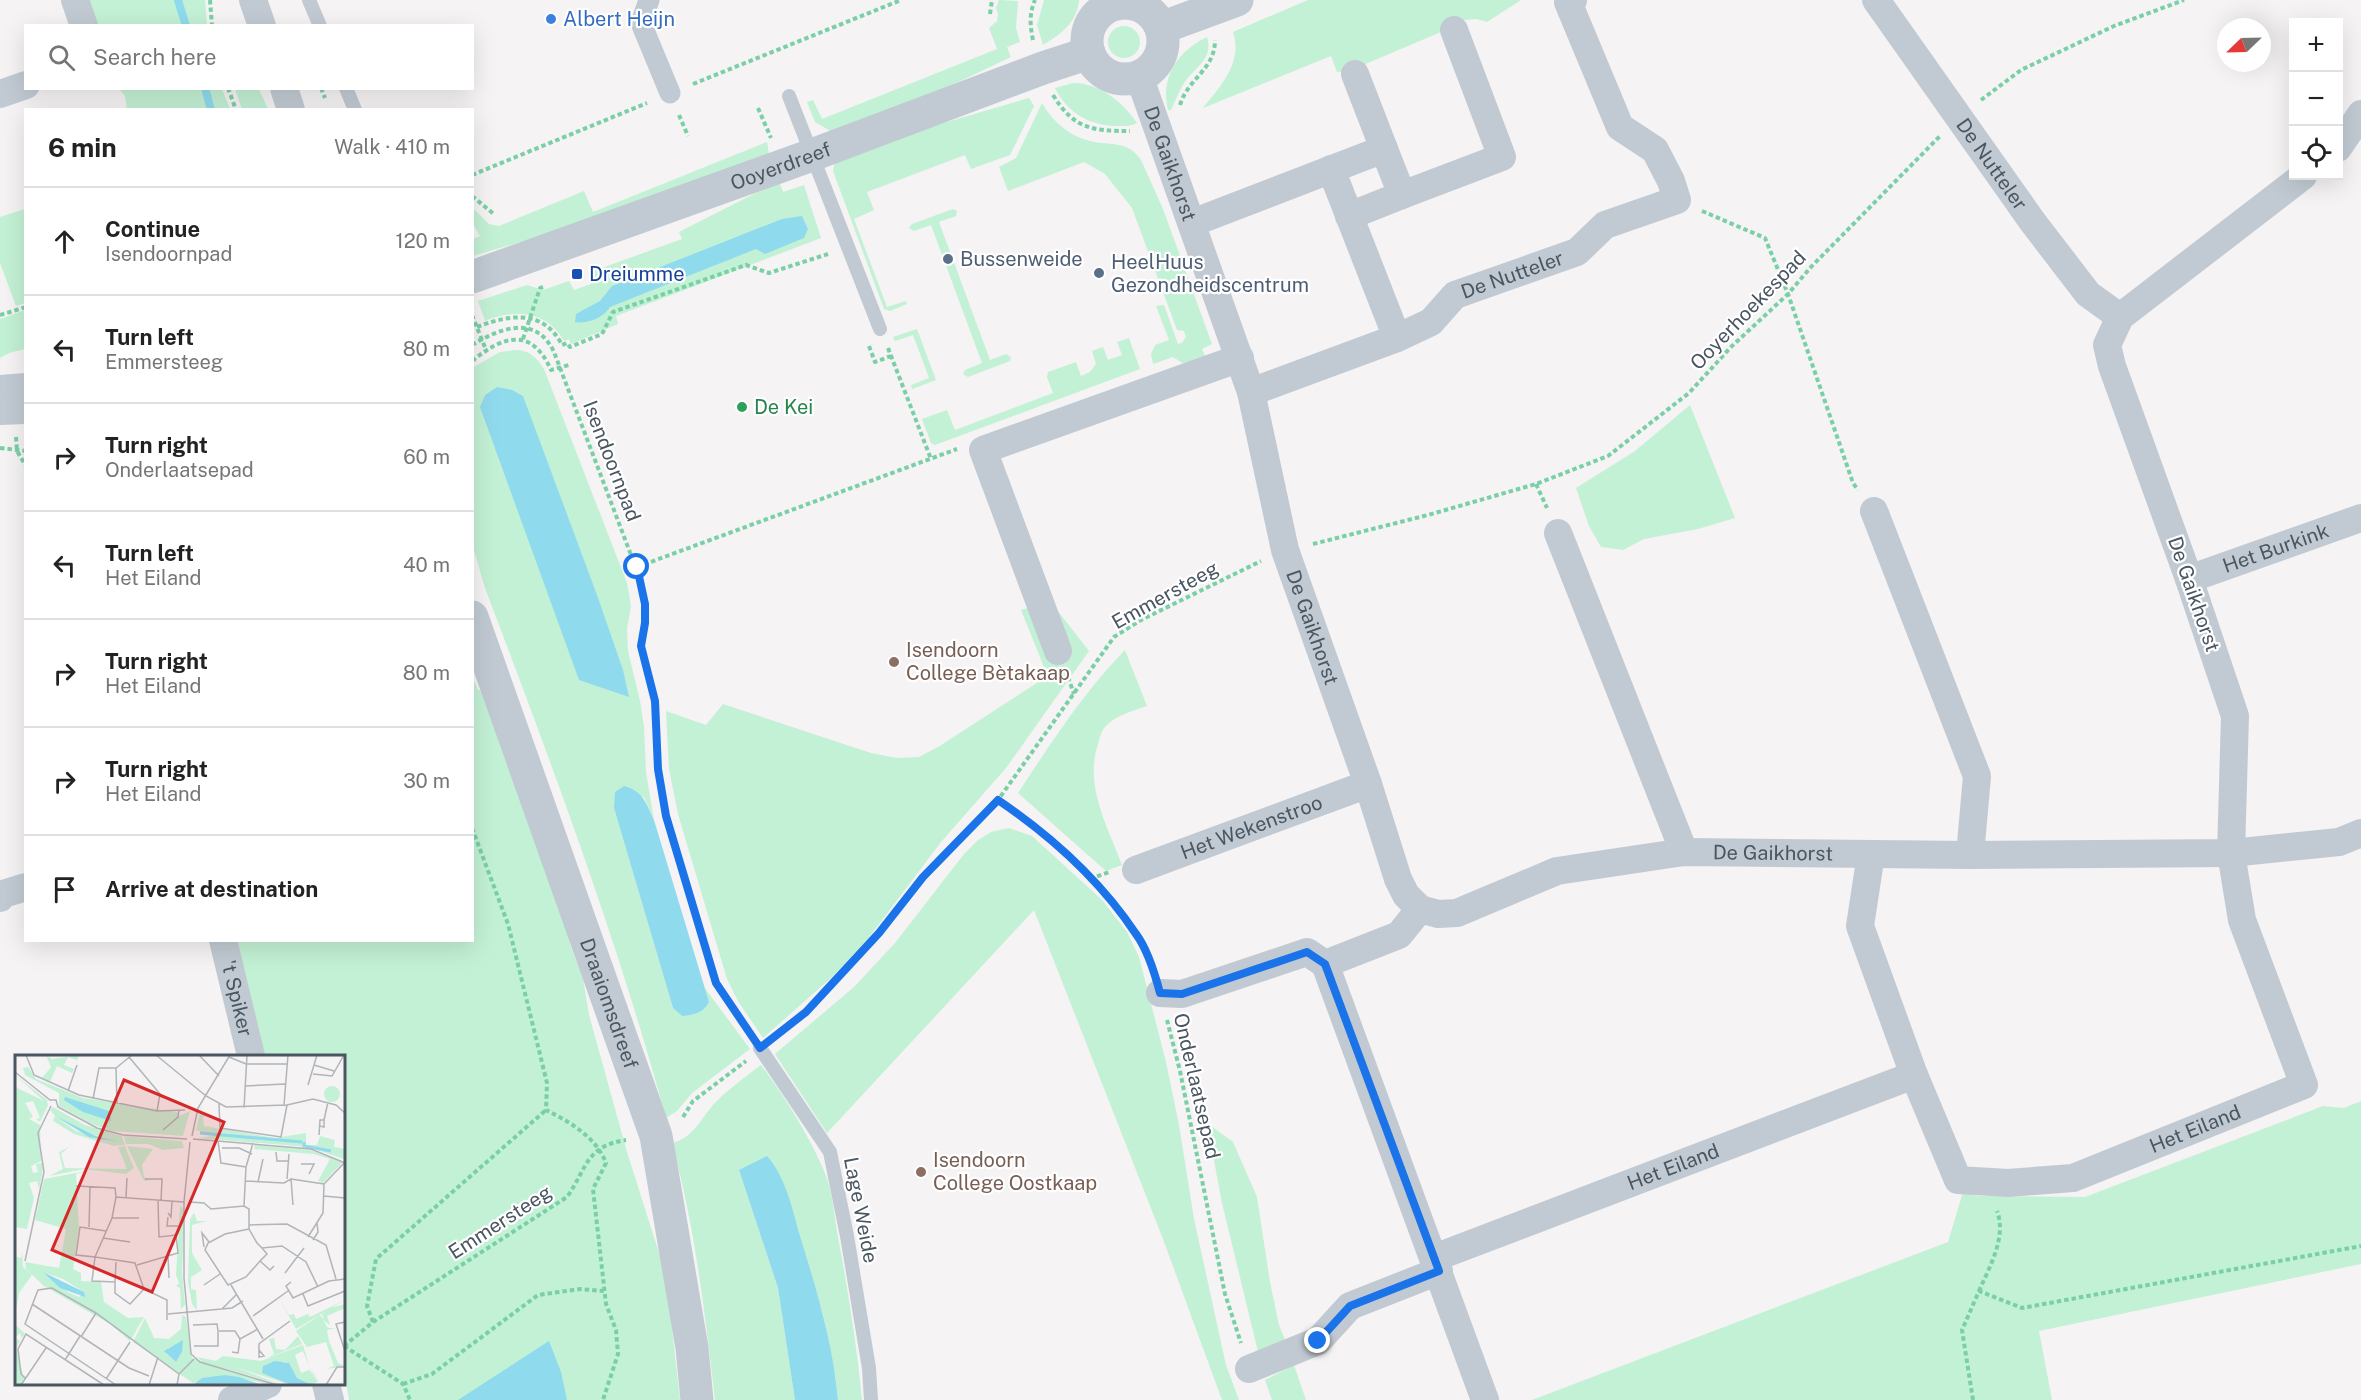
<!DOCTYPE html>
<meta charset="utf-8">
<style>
:root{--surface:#fff;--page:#f2f2f2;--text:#222;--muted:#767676;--line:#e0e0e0}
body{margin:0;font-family:"Public Sans",sans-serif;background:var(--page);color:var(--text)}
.controls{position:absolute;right:18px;top:18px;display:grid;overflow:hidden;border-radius:0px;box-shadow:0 6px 24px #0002}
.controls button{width:54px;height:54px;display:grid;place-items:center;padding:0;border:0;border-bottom:2px solid var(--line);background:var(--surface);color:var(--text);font:30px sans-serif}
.compass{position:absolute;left:2217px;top:18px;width:54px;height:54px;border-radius:50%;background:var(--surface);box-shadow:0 6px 24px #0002;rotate:247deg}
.stop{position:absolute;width:18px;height:18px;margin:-14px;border:4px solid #1a73e8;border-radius:50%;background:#fff}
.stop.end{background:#1a73e8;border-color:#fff;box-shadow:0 2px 6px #0008}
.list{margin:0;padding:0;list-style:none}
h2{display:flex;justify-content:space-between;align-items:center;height:78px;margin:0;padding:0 24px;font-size:26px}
h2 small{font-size:20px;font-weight:400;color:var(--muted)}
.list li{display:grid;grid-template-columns:39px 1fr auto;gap:18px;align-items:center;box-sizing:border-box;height:108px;padding:0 24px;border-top:2px solid var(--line)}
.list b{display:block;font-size:22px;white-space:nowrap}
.list p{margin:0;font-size:20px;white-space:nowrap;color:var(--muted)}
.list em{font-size:20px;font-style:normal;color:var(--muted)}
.icon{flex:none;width:33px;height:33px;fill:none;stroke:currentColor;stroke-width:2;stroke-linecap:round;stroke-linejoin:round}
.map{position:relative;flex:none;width:2361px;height:1400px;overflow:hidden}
.search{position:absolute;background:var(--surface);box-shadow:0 6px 24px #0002;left:24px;top:24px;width:450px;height:66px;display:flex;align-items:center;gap:15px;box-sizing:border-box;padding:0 21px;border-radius:0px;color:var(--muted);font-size:22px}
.panel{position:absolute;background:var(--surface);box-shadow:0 6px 24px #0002;left:24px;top:108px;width:450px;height:834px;border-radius:0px}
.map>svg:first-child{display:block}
</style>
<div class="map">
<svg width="2361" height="1400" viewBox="0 0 2361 1400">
<rect width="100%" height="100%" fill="#f5f3f3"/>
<path fill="#c3f1d5" d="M87,0H205L207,25H96Z
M999,0L1018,1L1016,28L1020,42L1007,47L1011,57L933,94L832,132L815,122L807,102L813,100L822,119L997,49L989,28L997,21L998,14L996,8Z
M1044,0H1079C1077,23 1061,34 1043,45L1037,25Z
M1308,0H1521L1487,22L1476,19L1454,21L1441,32L1349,71L1337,72L1331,56L1203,108C1221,86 1243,62 1233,32Z
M1108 42a16 16 0 1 1 32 0a16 16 0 1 1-32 0Z
M1207,37C1214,59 1195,67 1184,83C1179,91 1175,101 1171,110H1168C1160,77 1178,51 1207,37Z
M1073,83C1099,83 1123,102 1137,123C1130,127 1122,126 1113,126C1087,124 1067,112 1055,88Z
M119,89H222L230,109H127L125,96Z
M235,89H259L268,109H242Z
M1029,98L1034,106L1010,155L971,169L965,155L867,192L874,210L854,219L887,307L906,301L907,304L890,311L884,309L833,171L835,161L937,125Z
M1042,103C1053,122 1069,136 1090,141C1110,146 1128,140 1141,160L1163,209L1212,344L1202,349L1206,358L1187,366L1173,357L1153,364L1151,354L1155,345L1169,340L1156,306L1164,305L1178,344L1182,343L1186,337L1184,331L1177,330L1132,208L1105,174L1084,162L1008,191L999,167L1016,158Z
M767,142L769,155L588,222L473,256V239L480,236L473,224V208L489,224L499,226L584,191L593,212Z
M779,181L783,192L804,185L821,238L616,316L618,324L571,344L569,339L564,341C547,310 514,309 485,321L478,301L527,285L543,290L569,281L574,290L591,284L588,273L682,239L679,232Z
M25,209V303L16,306L0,263V217Z
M953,209L957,211L956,216L939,222L990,360L1006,354L1011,357L1010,361L968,377L963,374L965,370L982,363L931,225L914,231L909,228L912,224Z
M25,310V349L9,353L0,358V319Z
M917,329L936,380L912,389L911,385L929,378L913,335L895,341L893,337Z
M1129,338L1140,369L935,445L931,443L922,419L947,410L955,430L1053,393L1047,377L1048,372L1076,362L1081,376L1090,372L1096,364L1092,351L1103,347L1108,360L1122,355L1117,342Z
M516,350C531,351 536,357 544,369L627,583L631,606L627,629L628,651L640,701L644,727L646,772L654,820L644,797L614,808L673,1008L682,1016L709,1002L704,987L750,1049L692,1093L677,1111L666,1118C617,938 551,762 485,588L473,547L472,368L500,352Z
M1690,405L1735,518L1698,529L1644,539L1623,550L1601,547L1589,526L1576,488L1635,451Z
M1050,601L1089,651L1006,768L941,842L867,940L831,978L763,1038L738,1001L727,979L678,814L669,769L666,711L706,725L723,704L871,753L897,758L919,757L938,747L1043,679L1046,672L1021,610Z
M1125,650L1147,706C1132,711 1116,715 1105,727C1101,731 1100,738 1098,744C1084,786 1108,827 1122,865L1106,871L1018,793C1051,743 1083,693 1125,650Z
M473,681L475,682L478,690H480L505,738L546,855L570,944L583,979L589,1015L627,1152L666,1275L680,1400H349L344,1370V1056H262L234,941L472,940Z
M1009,828L1032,836L1102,900L1127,932L1139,957L1166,1062L1179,1125L1194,1219L1226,1365L1239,1400H1222L1163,1239L1034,910L827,1133L775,1054L854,987L895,943L964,854L978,840L991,832Z
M761,1065C783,1094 810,1137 824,1171C833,1191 834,1215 838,1237C848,1291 857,1346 862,1400H838L836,1381L824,1318L806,1256L739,1170L778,1288L795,1400H715C705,1314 695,1226 672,1143C693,1138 700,1120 713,1105C727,1090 745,1077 761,1065Z
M2361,1101V1264L2039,1331L2052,1400H1532L1948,1242L1963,1192L1978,1196L2085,1197L2323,1106L2344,1108Z
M1207,1123L1233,1142L1257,1197L1270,1282L1279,1325L1287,1345L1259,1356L1222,1203Z
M1294,1365L1306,1400H1272L1265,1380Z"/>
<path fill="#90daee" d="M802,216L808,229L804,238L765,254L756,249L610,307C603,318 588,324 575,322L576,314L600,301L612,286L782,219Z
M497,387L512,390L523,396L597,595L623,670L629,697L579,680L480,407L485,395Z
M624,786C643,791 646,803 654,820L709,1002C704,1013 693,1015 682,1016L673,1008L614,808L615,792Z
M767,1156C785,1176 792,1207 799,1233C816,1287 833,1343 838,1400H795L778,1288L739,1170Z
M549,1341L561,1372L567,1400H458Z"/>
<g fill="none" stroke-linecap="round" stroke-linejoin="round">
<path stroke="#90daee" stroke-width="8" d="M178,0L186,26
M205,88L211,110"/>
<path stroke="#7ad0a6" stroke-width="4" stroke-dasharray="4.5 3" stroke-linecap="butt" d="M210,0L212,26
M990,14L992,0
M1033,40C1030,26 1029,14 1035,0
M693,84L901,0
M228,88L236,110
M321,88L325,98
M1053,95C1074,129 1092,131 1130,131
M1981,100L2021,70L2114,26L2184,0
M1180,105C1188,78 1215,70 1215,40
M758,108L771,138
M679,115L688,136
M472,175L647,103
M472,196L495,215
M1702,211L1765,238L1788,294L1853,483L1858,490
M0,315L26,307
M472,315L486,350
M477,327C508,315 543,308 562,345L567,343L570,347L602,334L613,312L746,265L769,273L828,254
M523,339L540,288L545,286
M472,345C500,328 536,314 554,352L642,584L645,623L641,646L655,701L658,769L666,816L716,983L749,1032
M869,346L875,362L891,356
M888,348L931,459
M472,361C504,335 532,327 551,370L569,365
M16,437L17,451L26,466
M0,448L26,451
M1536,484L1547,508
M1313,544L1428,515L1536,484L1608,456L1689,393L1731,347L1788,294L1811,267L1940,136
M637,567L957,449
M1068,677L1074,694
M998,800C1051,836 1099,880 1136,933C1143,943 1147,956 1151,967
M472,828L508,924L547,1083L546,1110C570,1122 596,1137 606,1163L593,1189L606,1304L616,1330L618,1354L603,1400
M1090,879L1109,872
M1167,1020L1180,1071L1225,1294L1241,1343
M775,1036L806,1012L879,933L923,877L998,800L1114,637L1141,620L1261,561
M683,1117L693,1101L746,1061
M1979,1291C1989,1268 2007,1237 1997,1211
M373,1322L367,1306L376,1259L546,1110
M344,1346L373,1322L567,1197C587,1169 585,1146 626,1140
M344,1346L403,1384L410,1400
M403,1384L432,1374L538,1295L580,1289L604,1291
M1973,1400L1962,1330L1979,1291L2022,1308L2361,1246"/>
<path stroke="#c1cad2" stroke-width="14" d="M309,0L320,26
M346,88L355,110
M789,96L880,329
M760,1048L830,1152L847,1236L869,1368L871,1400"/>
<path stroke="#c1cad2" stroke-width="21" d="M649,0L641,23L670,93"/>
<g stroke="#c1cad2" stroke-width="28">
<path d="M75,0L84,26"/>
<path d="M253,0L262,26"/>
<path d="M1110,0L1111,5"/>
<path id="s1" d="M1876,0L2032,221L2088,294L2120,317"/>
<path d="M1355,74L1384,149"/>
<path id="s2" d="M1139,76L1251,392L1285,550L1368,784L1398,879L1406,895L1420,909L1438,914L1457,913L1557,871L1684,852L1970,855L2231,853L2235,716L2189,579L2112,366L2107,345L2120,317L2303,176"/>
<path d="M284,88L291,110"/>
<path d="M0,94L26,85"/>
<path d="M2338,148L2361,114"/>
<path d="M1331,169L1397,338"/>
<path d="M1402,195L1502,157L1454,30"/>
<path d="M1192,223L1384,149L1402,195L1349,216"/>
<path d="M0,389L26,387"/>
<path id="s3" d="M1251,392L1397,338L1431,322L1455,295L1577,252L1605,225L1677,200L1671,181L1655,150L1620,127L1568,2L1573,0"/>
<path d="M0,411L26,410"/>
<path d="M1874,511L1977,776L1970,855"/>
<path d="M1558,533L1684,852"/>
<path id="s4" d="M2189,579L2361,518"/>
<path d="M1058,651L983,450L1240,358"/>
<path id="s5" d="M1871,854L1860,926L1914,1075L1958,1180L2008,1183L2073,1178L2304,1085L2242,920L2231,853L2339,842L2361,833"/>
<path id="s6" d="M1136,870L1368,784"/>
<path d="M0,898L3,894L26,887"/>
<path d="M1420,909L1399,935L1325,964L1485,1400"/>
<path id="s7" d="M223,940L251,1056"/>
<path d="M1160,993L1182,994L1307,952L1325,964"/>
<path id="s8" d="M1434,1258L1914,1075"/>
<path d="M1249,1369L1318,1341L1350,1306L1439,1271"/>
<path d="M326,1384L330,1400"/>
<path d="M232,1400L268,1384"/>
</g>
<g stroke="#c1cad2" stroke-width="33">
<circle cx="1125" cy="41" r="38"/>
<path d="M1161,28L1237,0"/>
<path id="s9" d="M472,277L812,155L1043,68L1089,53"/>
<path id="s10" d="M472,617L656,1136L692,1348L697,1400"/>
</g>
</g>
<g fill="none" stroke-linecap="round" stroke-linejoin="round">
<path stroke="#1a73e8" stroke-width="8" d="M637,567L645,604V623L641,646L655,701L658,769L666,816L716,983L760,1048L806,1012L879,933L923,877L998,800C1051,836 1100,880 1136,934C1148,950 1155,974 1160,993L1182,994L1307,952L1325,964L1439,1271L1350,1306L1318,1341"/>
</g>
<circle fill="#3f7fe0" stroke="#fff" stroke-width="2" cx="551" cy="19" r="6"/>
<g fill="#5c6f8a" stroke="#fff" stroke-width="2">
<circle cx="948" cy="259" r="6"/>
<circle cx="1099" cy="273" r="6"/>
</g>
<rect fill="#1a4fb4" stroke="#fff" stroke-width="2" x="571" y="268" width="12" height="12" rx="3"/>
<circle fill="#2e9e5b" stroke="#fff" stroke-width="2" cx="742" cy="407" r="6"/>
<g fill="#8d6e63" stroke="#fff" stroke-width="2">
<circle cx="894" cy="662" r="6"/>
<circle cx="921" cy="1172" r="6"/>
</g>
<g text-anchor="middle" stroke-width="4.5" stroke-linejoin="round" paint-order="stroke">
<g font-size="20" fill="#366cbe" stroke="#fff" text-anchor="start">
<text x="563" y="26">Albert Heijn</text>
</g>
<g font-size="20" fill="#4a5661" stroke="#fff">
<text dy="7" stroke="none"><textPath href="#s2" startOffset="93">De Gaikhorst</textPath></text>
<text dy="7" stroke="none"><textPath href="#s1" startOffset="201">De Nutteler</textPath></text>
<text dy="7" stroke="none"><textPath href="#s9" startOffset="328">Ooyerdreef</textPath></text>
<text dy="7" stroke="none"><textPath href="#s3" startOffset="290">De Nutteler</textPath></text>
<text transform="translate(1748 310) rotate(-46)" y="7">Ooyerhoekespad</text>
<text transform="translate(612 461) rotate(69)" y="7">Isendoornpad</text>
<text dy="7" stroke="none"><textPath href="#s4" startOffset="92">Het Burkink</textPath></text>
<text transform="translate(2194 594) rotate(71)" y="7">De Gaikhorst</text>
<text transform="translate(1165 595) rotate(-29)" y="7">Emmersteeg</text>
<text dy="7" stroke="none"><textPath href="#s2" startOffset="579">De Gaikhorst</textPath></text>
<text dy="7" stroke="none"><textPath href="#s6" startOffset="123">Het Wekenstroo</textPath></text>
<text dy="7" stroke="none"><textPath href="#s2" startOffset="1246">De Gaikhorst</textPath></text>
<text dy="7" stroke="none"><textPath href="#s7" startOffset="60">'t Spiker</textPath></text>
<text dy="7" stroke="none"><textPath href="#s10" startOffset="410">Draaiomsdreef</textPath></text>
<text transform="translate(1197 1086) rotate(77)" y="7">Onderlaatsepad</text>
<text dy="7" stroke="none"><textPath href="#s5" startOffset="592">Het Eiland</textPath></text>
<text dy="7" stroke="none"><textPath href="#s8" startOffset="256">Het Eiland</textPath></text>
<text transform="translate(861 1210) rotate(79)" y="7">Lage Weide</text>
<text transform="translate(500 1222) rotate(-33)" y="7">Emmersteeg</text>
</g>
<g font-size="20" fill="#4e5e75" stroke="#fff" text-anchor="start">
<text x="960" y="266">Bussenweide</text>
<text x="1111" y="269">HeelHuus<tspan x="1111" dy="23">Gezondheidscentrum</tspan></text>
</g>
<g font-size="20" fill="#164399" stroke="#fff" text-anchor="start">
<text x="589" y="281">Dreiumme</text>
</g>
<g font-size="20" fill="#27864d" stroke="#fff" text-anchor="start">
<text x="754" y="414">De Kei</text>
</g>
<g font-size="20" fill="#785e54" stroke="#fff" text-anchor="start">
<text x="906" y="657">Isendoorn<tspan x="906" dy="23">College Bètakaap</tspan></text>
<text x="933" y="1167">Isendoorn<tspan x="933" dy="23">College Oostkaap</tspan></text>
</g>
</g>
<g transform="translate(15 1055)">
<rect width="330" height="330" fill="#f5f3f3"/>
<path d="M31,0L37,4L64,0L62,5L53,2L49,10L59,14L57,18L42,11L35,27L27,23L36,12ZM13,12L21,24L68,43L162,57L164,61L175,56L168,81L97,76L77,69L44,51V38L10,20L8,13ZM0,20L32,45L33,50L25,67L21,64L25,63L18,46L10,48L18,62L14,64L25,70L26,106L16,111L18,118L23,117L21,109L27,108L28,113L24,134L22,126L14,128L19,143L12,174L0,172V32L29,46ZM309 39a8 8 0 1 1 16 0a8 8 0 1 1-16 0ZM187,49L186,59L194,60L188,62L189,71L260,83L291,78V90H302L305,81L320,85L319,92L330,94L329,104L294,92L183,83L196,81L181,75ZM38,52L70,70L107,81L110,90L99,91L59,79L38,66L40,61L35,55ZM41,62L70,76L100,88L61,76ZM109,81L167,86L169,93L148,95L133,89H111ZM240,90L295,95L326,107V109L308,128L303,126L315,104L299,99L239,94ZM110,91L119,113L111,119L69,114L34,121L48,114L44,97L54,92L46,99L50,113L112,114L103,92ZM112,91L138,94L127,110L129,122L134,125L129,126ZM72,116L61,119L64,172L58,214L66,218V226L86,227L89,247L113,263L129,262L115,286L95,269L29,231L11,214L10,207L44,213L51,174L20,165L29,124ZM28,217L48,224L69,237L64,242L53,237ZM165,151L170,155L167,216L170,250L166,254L165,233L161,231L164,228L161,220ZM179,158L182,166H192L177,170V198L187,215L176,222V234L181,235L182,255L177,249L173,227L175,164ZM7,197L8,212L17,220L4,238L0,260V201L6,203ZM265,245L274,260L279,259L281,264L293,259L295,262L330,245L316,253L330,249V253L312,261L315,270L308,265L313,273H321L312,275L314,286L323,308L330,311L311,314L319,311L311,287L292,292L281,276L305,260L309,265L307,259L313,255L281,274ZM167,260L171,262L177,303L258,330L210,320L178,328L118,287L130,263L139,283L154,284L166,274ZM166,288L167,297L161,307L153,300V293ZM0,269L10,279L7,283L5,278L0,283L5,286L1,293L9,323L6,329L0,328ZM283,281L287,289L253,303L259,299L254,284L259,283L261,294L270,295ZM288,290L295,314L304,325L297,318L288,296L280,300L286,318L294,315L303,326L297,330L282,323L270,306L246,317L276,330L220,312L267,330L188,307L182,302L201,306L208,301L246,306Z" fill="#c3f1d5" fill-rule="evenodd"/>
<path d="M50,42L94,56L96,66L68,57L49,45ZM40,61L81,81L103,87L74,82ZM28,217L69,237L70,242L45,233ZM168,285L167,297L161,307L149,296ZM260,306L274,308L282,323L297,330H276L247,318L248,311ZM210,320L224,322L247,330H178L187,323Z" fill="#90daee"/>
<path fill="none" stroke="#90daee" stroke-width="3" d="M185,78L287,87M289,87V91L316,96"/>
<path fill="none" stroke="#b1b4b9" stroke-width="1.5" d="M11,0L19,20L64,40L142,56L170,55M141,0L191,41L211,52L272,50L298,44L321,50L330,58M184,0L204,21M114,2L145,39L142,56M214,2L231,9H272M299,10L319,16M0,17L35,45H41L43,52L82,73L108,80L172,84M298,19L317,21L329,0M293,30L302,0M230,31L270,29M53,36L62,10M78,44L84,13H101M102,49L101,13L117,0M204,49L205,73L266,82L272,50M269,50L273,0M229,53L232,0M309,65L313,47M148,75L163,62L164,55M304,80L305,65H309V72L305,71M177,81L183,53L215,0M178,84L296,94L330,108M203,86L206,108L231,112M175,87L169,147V223L176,299L185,307L262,330M207,93H224L237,99M261,97L262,106H273M286,109H299L294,119M130,124H147L146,146M272,124L274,99M276,124L309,129M231,126L269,128L276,124L278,150M243,127L248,104M61,131L100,133L101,142M309,141L330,143M111,142L112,123M175,147L189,148L196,154L229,151L234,154V174L242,188L247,193L267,191L291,207L303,232M229,151L231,112L238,88M153,158L156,162L157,146M153,162L152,171H163M97,163H124M234,170L272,169L311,190L321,224M74,172L75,132M234,174L210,179L193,188L190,195L213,230L231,222L245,206M91,176L65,172L61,200L80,202L77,226L100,227L101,207M293,182L308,158L309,129L330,107M88,183L115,187M298,185L303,177L302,168M189,192L187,178L194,187M247,193L252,199L245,206L255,215L259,211M153,202L154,223M10,206L29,117L23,78L36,51M122,210L163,198L161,180L144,182L143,146M270,218L289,193M100,227V238L115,249L129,234M276,227L271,231L278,243L314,226L330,224M189,230L205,219M216,230L248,284M288,239L293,251L330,236M17,249L114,313L134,321M207,254L221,240M153,259L217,253L228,246M238,261L273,236M152,265V245L129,234L120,208L80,202L97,163L101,142L169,147M330,267L321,269L330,296M178,270L202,269L203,276H220L225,284L243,274M66,282L81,258M179,291H203V277M244,295L249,301L244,302V289L245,288L275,266M217,297L223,298L225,284M50,305L65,281M10,323L6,319L3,294L11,279L89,330M91,324L115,287M6,330L31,293M101,330L10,269L23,235L37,233L81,258L164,319M134,330L143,302M162,330L164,319L179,304M311,330L322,312H330"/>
<path fill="#d62828" fill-opacity="0.15" stroke="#d62828" stroke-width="3" d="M109,25L209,67L137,237L37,195Z"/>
<rect width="330" height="330" fill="none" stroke="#4a5661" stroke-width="3"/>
</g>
</svg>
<div class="controls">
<button>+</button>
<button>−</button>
<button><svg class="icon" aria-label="locate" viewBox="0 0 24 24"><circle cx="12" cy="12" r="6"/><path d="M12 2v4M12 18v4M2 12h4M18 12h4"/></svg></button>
</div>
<svg class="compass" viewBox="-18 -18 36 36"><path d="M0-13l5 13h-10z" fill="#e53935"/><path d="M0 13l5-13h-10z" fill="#767676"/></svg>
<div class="stop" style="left:637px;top:567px"></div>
<div class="stop end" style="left:1318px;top:1341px"></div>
<div class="search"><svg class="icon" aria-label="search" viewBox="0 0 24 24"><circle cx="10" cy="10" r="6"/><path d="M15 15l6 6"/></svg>Search here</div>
<section class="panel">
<h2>6 min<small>Walk · 410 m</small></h2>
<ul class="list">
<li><svg class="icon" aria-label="ahead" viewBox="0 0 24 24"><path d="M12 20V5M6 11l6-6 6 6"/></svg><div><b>Continue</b><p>Isendoornpad</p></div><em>120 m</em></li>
<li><svg class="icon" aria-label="left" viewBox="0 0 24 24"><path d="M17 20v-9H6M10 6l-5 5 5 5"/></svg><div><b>Turn left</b><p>Emmersteeg</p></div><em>80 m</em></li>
<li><svg class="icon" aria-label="right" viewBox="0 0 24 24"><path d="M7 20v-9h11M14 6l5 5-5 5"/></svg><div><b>Turn right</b><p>Onderlaatsepad</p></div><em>60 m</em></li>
<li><svg class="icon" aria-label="left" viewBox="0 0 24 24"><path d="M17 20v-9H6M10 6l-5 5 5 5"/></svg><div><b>Turn left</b><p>Het Eiland</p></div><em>40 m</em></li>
<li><svg class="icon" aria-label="right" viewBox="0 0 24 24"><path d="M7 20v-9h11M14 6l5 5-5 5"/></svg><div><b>Turn right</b><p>Het Eiland</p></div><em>80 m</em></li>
<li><svg class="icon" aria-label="right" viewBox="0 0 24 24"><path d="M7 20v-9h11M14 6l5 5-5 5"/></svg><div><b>Turn right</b><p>Het Eiland</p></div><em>30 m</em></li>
<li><svg class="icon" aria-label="arrive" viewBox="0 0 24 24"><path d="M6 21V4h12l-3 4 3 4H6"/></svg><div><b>Arrive at destination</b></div></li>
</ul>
</section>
</div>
